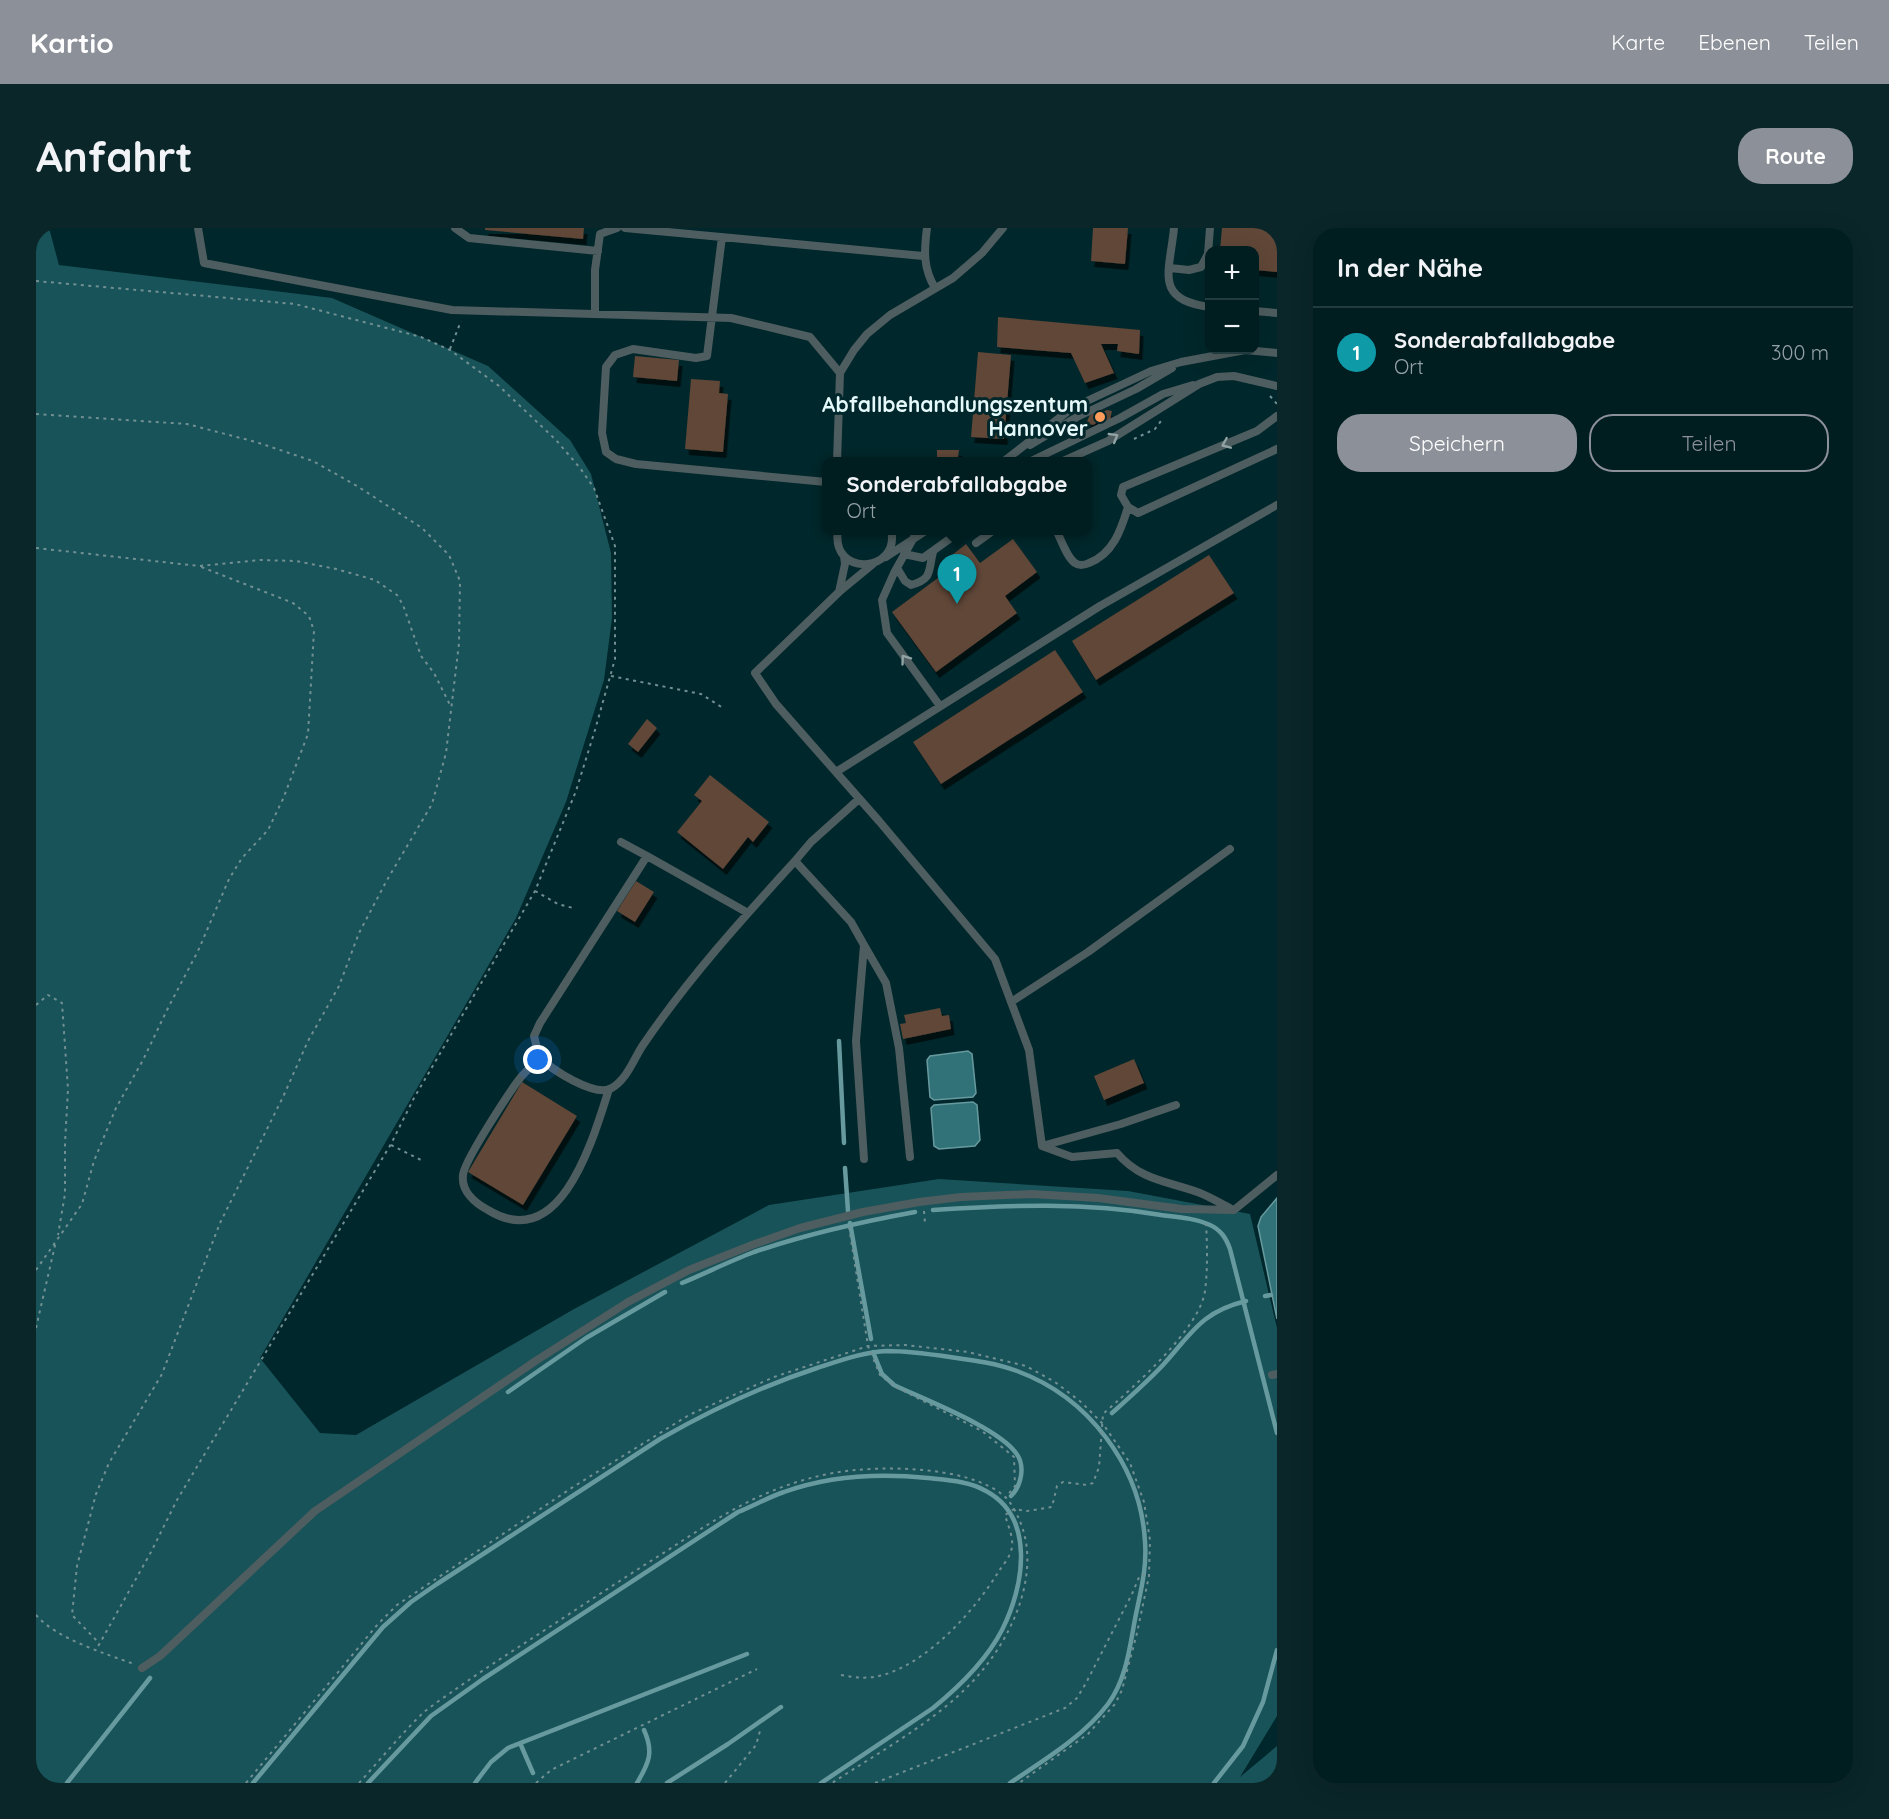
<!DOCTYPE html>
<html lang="de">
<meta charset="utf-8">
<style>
:root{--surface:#001d20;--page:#0a2629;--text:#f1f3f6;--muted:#95a2a5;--line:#223b3e;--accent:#8c9099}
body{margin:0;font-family:Quicksand,sans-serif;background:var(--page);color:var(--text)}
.controls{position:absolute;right:18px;top:18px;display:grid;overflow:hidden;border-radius:12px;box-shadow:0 6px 24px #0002}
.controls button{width:54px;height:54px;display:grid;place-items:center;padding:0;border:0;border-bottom:2px solid var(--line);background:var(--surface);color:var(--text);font:30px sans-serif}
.you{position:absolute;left:502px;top:832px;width:21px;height:21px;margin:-15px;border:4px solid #fff;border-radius:50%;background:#1a73e8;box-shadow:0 0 0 9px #1a73e833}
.badge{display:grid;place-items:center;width:39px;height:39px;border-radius:50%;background:var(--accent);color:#fff;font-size:20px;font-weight:700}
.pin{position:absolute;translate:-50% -50px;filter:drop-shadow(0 2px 3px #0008)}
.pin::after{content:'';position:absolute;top:32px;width:21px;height:18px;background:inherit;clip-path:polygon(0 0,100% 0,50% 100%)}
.popup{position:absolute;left:786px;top:229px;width:270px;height:78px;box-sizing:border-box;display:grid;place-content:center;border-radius:12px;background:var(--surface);filter:drop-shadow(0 2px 4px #0005);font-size:20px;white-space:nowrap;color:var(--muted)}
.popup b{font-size:22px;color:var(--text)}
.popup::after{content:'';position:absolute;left:50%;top:100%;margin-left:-12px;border:12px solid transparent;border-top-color:var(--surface)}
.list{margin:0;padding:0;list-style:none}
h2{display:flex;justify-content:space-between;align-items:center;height:78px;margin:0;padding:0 24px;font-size:26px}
h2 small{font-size:20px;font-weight:400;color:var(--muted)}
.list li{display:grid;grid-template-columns:39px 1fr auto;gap:18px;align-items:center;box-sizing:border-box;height:90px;padding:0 24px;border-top:2px solid var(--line)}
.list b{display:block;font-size:22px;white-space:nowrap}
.list p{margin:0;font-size:20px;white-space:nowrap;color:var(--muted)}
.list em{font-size:20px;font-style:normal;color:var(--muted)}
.actions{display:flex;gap:12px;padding:18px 24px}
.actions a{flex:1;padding:14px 0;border:2px solid var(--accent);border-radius:24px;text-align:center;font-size:21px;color:var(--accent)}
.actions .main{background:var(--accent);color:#fff}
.map{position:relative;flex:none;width:1241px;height:1555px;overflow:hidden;border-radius:24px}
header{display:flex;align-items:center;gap:36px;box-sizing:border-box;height:84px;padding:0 30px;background:var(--accent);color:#fff}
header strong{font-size:28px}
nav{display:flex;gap:33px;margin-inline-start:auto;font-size:21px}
.intro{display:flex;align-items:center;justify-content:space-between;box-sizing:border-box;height:144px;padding:0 36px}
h1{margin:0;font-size:42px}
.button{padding:15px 27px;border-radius:24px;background:var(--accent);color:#fff;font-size:21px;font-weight:700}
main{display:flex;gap:36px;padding:0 36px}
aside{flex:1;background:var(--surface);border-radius:24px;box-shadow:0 6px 24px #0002}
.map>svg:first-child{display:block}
</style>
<header>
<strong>Kartio</strong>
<nav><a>Karte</a><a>Ebenen</a><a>Teilen</a></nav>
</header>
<div class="intro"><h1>Anfahrt</h1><a class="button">Route</a></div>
<main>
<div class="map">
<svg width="1241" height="1555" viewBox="0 0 1241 1555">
<defs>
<filter id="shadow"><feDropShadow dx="3.5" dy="6" stdDeviation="0" flood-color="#0009"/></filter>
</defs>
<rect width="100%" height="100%" fill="#00272b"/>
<path fill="#175359" d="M0,0H13L23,37L296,70L452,138L534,212L555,246L575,325L576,390L568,452L530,574L480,690L224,1130L284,1205L320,1207L538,1081L733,977L903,951L1092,963L1214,986L1241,1100V1488L1204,1549L1241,1518V1555H0Z"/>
<path fill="#317278" stroke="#679a9f" stroke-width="1.5" d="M932,823L936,826L940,865L937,869L898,872L894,869L891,832L894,828Z
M937,874L941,877L944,912L939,918L903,921L898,918L895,880L898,877Z
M1241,970V1091L1222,998L1225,989Z"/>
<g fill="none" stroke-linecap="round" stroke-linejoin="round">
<path stroke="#679a9f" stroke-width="4.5" d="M803,813L808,915
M809,940L812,983
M897,982C974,977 1049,974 1125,987C1141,989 1159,990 1174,997C1185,1002 1190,1010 1194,1021L1241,1205
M814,995L835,1111
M646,1055C670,1045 694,1033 718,1024C771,1006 824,994 879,984
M1229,1068L1235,1067
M837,1124L846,1146L858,1157C889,1172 961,1199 980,1225C990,1238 985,1258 975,1268
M472,1164L550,1110L629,1064
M1076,1185C1094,1169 1111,1154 1127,1137C1156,1105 1165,1084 1210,1073
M484,1515L497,1545
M31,1555L114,1450
M217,1555L347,1399L375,1374L401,1356L624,1211C675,1182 726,1158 781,1140C803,1133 827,1124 851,1123C872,1123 893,1126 914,1129C936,1132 960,1135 981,1143C1052,1169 1105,1238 1109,1314C1111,1339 1105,1362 1100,1386C1094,1416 1091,1451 1072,1476C1047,1509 1008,1532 974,1555
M332,1555L395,1488L447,1451L702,1284C717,1278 733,1269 748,1264C795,1247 843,1245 892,1250C911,1252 933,1253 950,1263C1000,1290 988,1359 966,1402C950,1433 924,1458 897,1480L785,1555
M439,1555L455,1534L472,1520L711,1426
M601,1555C613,1535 618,1524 608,1502
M631,1555L692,1516L745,1479
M1178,1555L1207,1518L1227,1474L1241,1422"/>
</g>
<path fill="#604637" filter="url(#shadow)" d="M449,0H548L547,11L449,2Z
M1057,0H1092L1089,36L1055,33Z
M1186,0H1241V44L1218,42V22H1184Z
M962,89L1104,102L1103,126L1081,123L1082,116H1065L1078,145L1049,155L1035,125L961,119Z
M942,124L975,127L968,211L935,209Z
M599,128L643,132L641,153L597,149Z
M655,151L684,153L683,165L692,166L687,224L649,221Z
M1071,182L1076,183L1074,192L1068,194L1067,191L1057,197L1050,195L1054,187L1058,185L1060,187Z
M901,222H923L922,229H901Z
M977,311L1001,344L969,368L981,385L900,444L856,384L922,335L916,327L930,316L944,335Z
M1173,327L1198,365L1060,452L1036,413Z
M1019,422L1047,464L905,556L877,514Z
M611,491L621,500L602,524L592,516Z
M674,547L733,594L717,614L712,609L687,641L641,604L666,573L658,567Z
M600,653L618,664L599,694L581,683Z
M904,780L906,788L913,787L915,801L867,811L864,796L870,795L868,787Z
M1098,831L1108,855L1068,872L1058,848Z
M486,854L541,888L487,977L432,944Z"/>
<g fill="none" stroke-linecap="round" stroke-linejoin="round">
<path stroke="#729093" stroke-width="2" stroke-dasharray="3 4.5" stroke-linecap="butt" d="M0,53L259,76L385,109L414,122L463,158L520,212L544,240L558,260L579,318V431L559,502L540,563L499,663L378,870L355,916L141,1272L115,1324L60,1422
M414,121L425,93
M1234,168L1241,176
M0,186L151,196L220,214L277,233L321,258L386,300L413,327L424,353L423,415L410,525L396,576L351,652L323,705L303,758L272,813L247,869L184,995L126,1146L73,1235L60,1266L41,1338L36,1387L63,1415
M1098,211L1119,201L1125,193
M0,320L163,338L224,332L260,333L300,341L339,352L361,367L367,377L385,428L398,445L414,477
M575,448L665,466L687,480
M499,663L522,676L537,680
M0,777L12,767L26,775L32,861L29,915V966L22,1007
M355,917L387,933
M888,983L889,995
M813,999L832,1118L844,1147L858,1158L946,1203L978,1229L979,1258L970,1269
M0,1042L46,976L58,933L80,880L107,832L132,780L162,723L193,651L206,630L232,602L247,571L272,506L278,403L273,388L257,375L163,338
M0,1100L20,1013
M0,1387C19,1410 70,1426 98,1436
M805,1447C820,1450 833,1451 847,1447C893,1434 939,1382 963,1343C967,1337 973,1330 975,1323C979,1312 972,1298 969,1287L978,1281L991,1283L1016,1279L1021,1258L1027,1254L1051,1257L1057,1255L1063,1239L1067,1186C1096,1160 1164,1101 1169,1063C1172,1040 1171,1016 1170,993
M210,1555L342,1396L361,1377L537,1259L653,1187L738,1149L832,1118L869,1117L932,1124L990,1138L1019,1154L1045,1174L1067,1196L1094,1235L1108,1274L1114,1312L1113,1348L1101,1405L1086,1462L1079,1476L1052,1506L983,1555
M323,1555C344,1532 365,1506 388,1484C398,1476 410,1468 420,1461C451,1439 483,1419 515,1398C553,1373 591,1348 629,1324C686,1287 729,1258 797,1245C842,1237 932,1237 968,1268C975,1274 980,1284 983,1291C1005,1340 980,1400 949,1439C912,1487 846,1522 796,1555
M500,1555L515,1542L721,1441
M689,1555L720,1517L724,1503
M839,1555L1029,1480L1041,1470L1050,1455L1096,1366L1104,1347L1112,1348"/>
<path stroke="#4e5d5f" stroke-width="8" d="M162,0L168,35L416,82L695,90L774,109L804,145
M419,0L433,10L562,23
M589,0L887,28
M891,0C888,23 887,40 899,60
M1138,0C1134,43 1117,72 1174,79
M686,9L671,128L660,130L597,121L579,127L570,139L566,205L570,224L580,231L600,236L790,254
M1134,40L1153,42L1165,39L1172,26L1174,0
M1218,83L1241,85
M559,86V42L564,6L581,0
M1241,188L1221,203L1087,259L1085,267L1092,279L1102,285L1241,221
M994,217L1041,189L1100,161L1136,140
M801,234L804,145L818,122L831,106L854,87L917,50L946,25L967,0
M967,234L1036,180L1115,143L1145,134L1209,122L1241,125
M993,234L1084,190L1127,166L1157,157
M1025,234L1072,213L1163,156L1181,149L1198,148L1241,158
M802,302C794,350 865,345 855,302
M882,302L858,345L846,372L851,405L904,478
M1020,302C1025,311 1031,330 1039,335C1043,338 1049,337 1053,335C1077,326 1085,302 1092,279
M940,315L958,302
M868,326L887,330L926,302
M850,329L891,302
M837,336L803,364L719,445L740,476L843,593L959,731L993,822L1006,918L1036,929L1081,925C1105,953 1132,953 1164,965C1174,969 1184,975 1194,980
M861,340L869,353L875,357C897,351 892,343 897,324
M803,364L809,336L808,328
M800,544L1064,378L1241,277
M823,571L775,614L759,633L815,694L828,717L820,813L828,931
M585,614L611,628L504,795L498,808C500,815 501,825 505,830C515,842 558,868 574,861C591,852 597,832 607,817C652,751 705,692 759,633
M611,628L712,685
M828,717L850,755L863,820L874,929
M975,774L1052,724L1194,621
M504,829C498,836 491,842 485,849C474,863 428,933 427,947C425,963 439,975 452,982C525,1027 557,911 573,861
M1006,918L1085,896L1140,877
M1236,1147L1241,1146
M106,1440L124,1428L279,1283L501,1132L592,1074L653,1042L716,1017L764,1000L827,984L883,974L925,969L996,966L1062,970L1146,981L1198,982L1241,947"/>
</g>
<defs><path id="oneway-chevron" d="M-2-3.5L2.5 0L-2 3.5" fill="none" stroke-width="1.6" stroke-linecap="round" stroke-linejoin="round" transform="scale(1.5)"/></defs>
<g stroke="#92a3a5">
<use href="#oneway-chevron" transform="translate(1078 209) rotate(-31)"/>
<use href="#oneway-chevron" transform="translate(1190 216) rotate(157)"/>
<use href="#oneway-chevron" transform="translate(869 431) rotate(-126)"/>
</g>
<circle fill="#ff9b5b" stroke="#00272b" stroke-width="2" cx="1064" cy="189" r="6"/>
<g text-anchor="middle" stroke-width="6" stroke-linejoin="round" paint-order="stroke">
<g font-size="21" font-weight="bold" fill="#e5f9fb" stroke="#00272b" text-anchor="end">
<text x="1052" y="184">Abfallbehandlungszentum<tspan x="1052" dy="24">Hannover</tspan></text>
</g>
</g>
</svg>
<div class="controls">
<button>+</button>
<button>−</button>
</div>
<div class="you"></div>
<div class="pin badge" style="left:921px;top:376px;background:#0f9aa8">1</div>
<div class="popup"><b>Sonderabfallabgabe</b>Ort</div>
</div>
<aside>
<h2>In der Nähe<small></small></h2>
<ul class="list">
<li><span class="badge" style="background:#0f9aa8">1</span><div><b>Sonderabfallabgabe</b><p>Ort</p></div><em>300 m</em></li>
</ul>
<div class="actions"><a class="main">Speichern</a><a>Teilen</a></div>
</aside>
</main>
